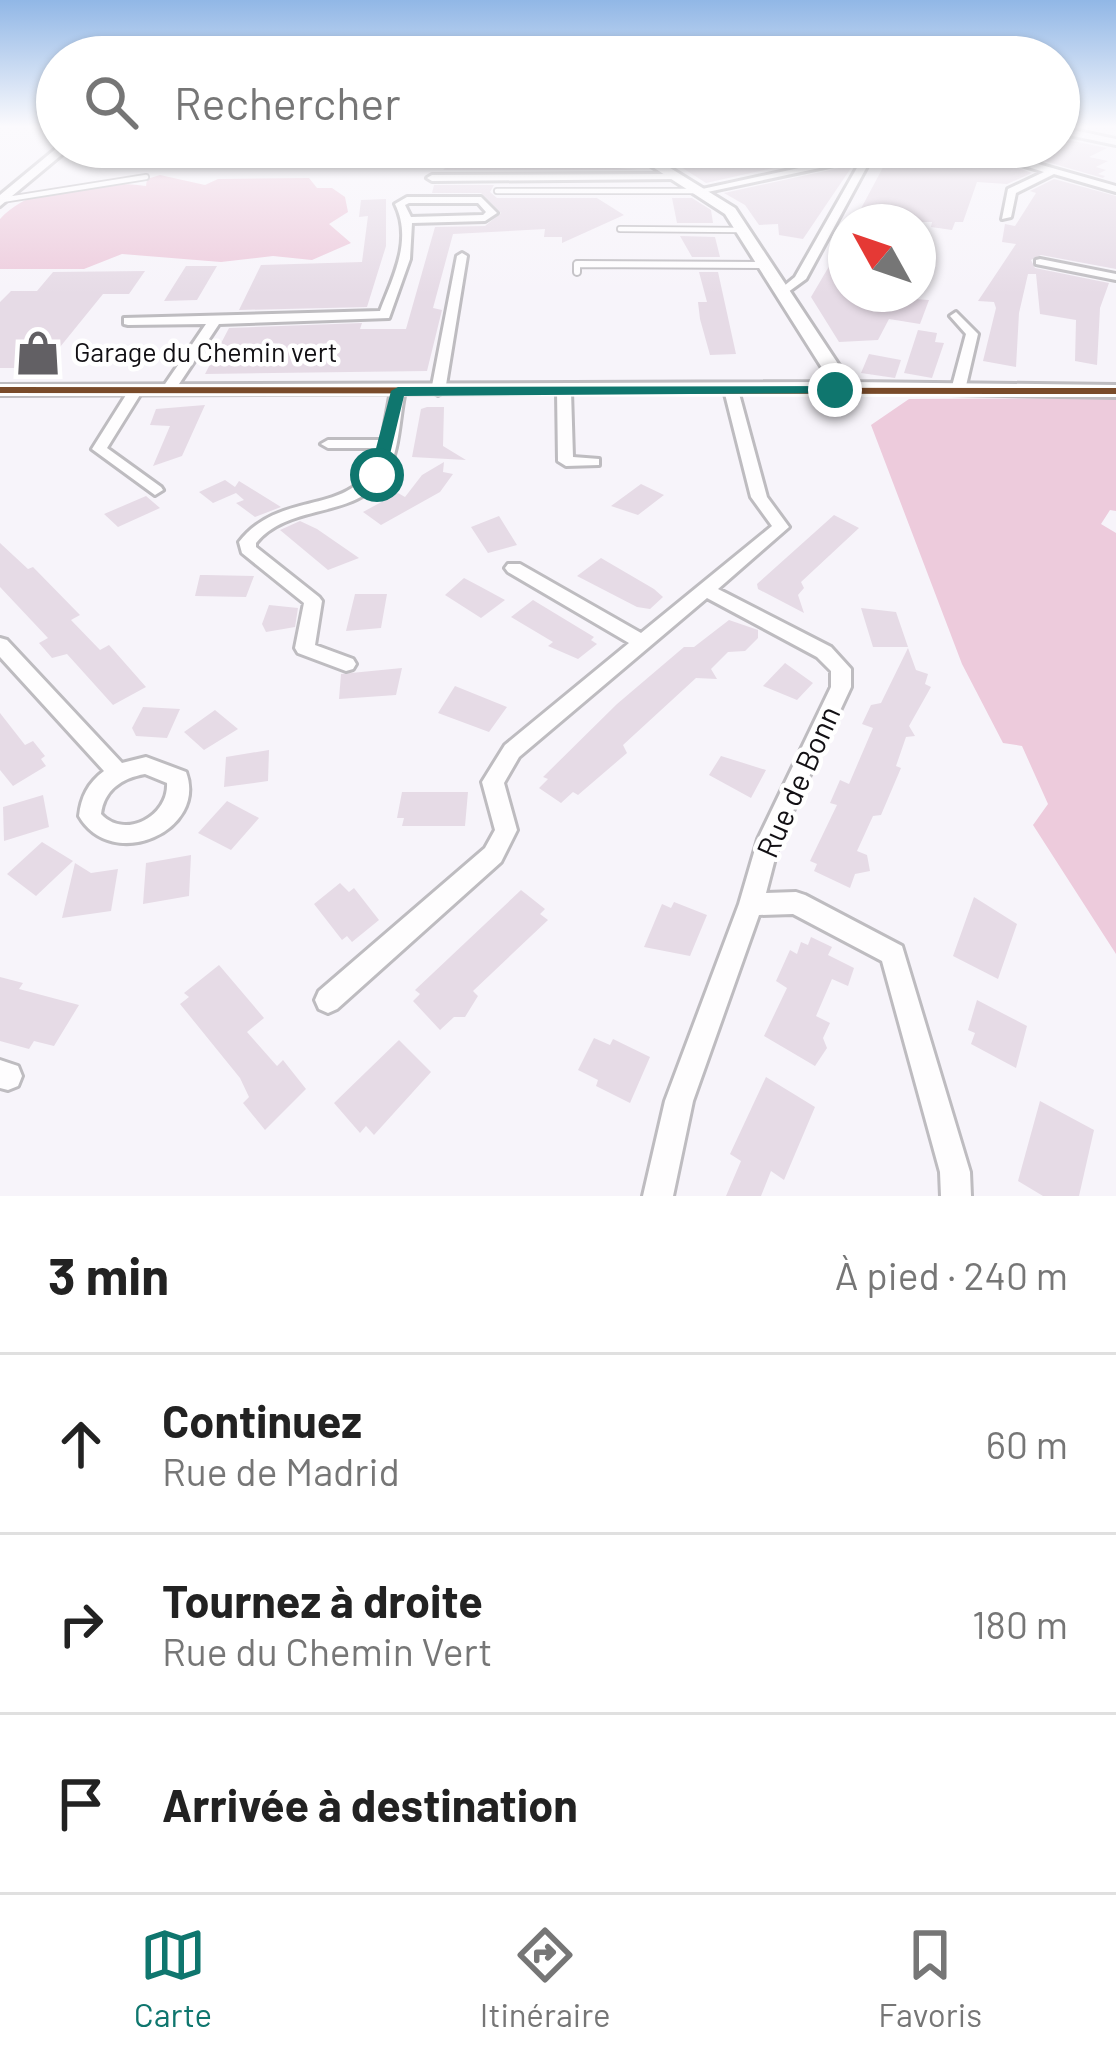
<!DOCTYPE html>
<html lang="fr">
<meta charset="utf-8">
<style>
:root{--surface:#fff;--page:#f6f6f6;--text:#222;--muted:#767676;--line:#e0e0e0;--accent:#0f766e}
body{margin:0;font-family:Barlow,sans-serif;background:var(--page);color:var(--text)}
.compass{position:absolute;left:828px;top:204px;width:108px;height:108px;border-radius:50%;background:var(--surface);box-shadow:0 3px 9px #0004;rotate:310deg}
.stop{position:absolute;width:36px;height:36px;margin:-27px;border:9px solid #0f766e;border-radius:50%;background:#fff}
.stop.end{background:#0f766e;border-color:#fff;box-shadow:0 3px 12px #0008}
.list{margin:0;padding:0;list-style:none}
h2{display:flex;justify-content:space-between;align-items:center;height:156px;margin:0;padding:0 48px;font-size:51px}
h2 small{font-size:39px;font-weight:400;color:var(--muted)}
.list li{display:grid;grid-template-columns:78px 1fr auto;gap:36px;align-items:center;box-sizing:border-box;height:180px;padding:0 48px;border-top:3px solid var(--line)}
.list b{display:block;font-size:45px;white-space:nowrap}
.list p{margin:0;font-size:39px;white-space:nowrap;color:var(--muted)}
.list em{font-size:39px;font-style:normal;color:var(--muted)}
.icon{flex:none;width:66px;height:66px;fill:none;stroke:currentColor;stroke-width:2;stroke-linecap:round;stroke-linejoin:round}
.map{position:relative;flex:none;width:1116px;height:1196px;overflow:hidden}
.search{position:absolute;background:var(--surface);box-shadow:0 3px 9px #0004;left:36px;right:36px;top:36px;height:132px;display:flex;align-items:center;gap:30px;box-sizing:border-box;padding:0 42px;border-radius:66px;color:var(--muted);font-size:45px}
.sheet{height:696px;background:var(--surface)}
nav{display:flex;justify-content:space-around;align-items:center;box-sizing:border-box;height:168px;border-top:3px solid var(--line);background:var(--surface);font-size:33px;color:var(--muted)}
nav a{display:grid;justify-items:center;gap:6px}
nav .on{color:var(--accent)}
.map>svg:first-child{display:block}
</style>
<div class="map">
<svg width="1116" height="1196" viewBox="0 0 1116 1196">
<rect width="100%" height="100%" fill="#f7f4fa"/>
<path fill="#edcbdc" d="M160,175L205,185L218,179L309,178L317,188H332L345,197L348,212L329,224L351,243L312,260L273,256L221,262L122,254L84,269H0V219C31,184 100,180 146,186L147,179Z
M1116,398V511L1110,510L1101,524L1116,533V954L1033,825L1048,804L1022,746L1003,743L962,664L871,425L909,399Z"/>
<path fill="#e6dbe6" d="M1059,138L1107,148L1089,157L1108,161L1096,167L1106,170L1098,174L1105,176L1103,178L995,147H1059Z
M686,147H868L706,183L656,151Z
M917,147H960L1032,173L1007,184L977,182L963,222H955L952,230L931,227L932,222H863L866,218L857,216L888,158Z
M450,164H576L637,170H443Z
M853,165L803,239L779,235L778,224L759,225L745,205L724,193Z
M1054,179L1116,196V269L1041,255L1031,260L1035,268L1109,283L1100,308L1097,365L1075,361L1076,320L1040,314L1036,274H1028L1019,313L1016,367L983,361L996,308L994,302L978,301L1016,244L1002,242L1005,224L1015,226L1036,193L1030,191Z
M434,185H494L490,192L497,198H597L624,215L562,243V237H544L545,229L453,234L433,308L442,310L427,371L205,374L229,328L362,323L360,329H406L435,227L485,226L501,213L481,193H432Z
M672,198H692L711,210L713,223H677Z
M386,199V246L367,307L239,310L261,265L362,262L368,216L359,217L361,200Z
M680,236L715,237L720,257H692Z
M831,263L846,266L841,294L929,300L920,324L889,319L878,340L839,342L811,297Z
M186,266H217L197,300L164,301Z
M145,271L129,294H103L43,368H0V302L11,291H37L53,272Z
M699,272H718L736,354L710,355L700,319L698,302H707Z
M918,330L937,333L935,342L944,343L932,378L904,373Z
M869,354L901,360L895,378L861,373Z
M205,405L182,456L153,466L170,426L150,425L156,409Z
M427,407H444L443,446L466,460L412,457L421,409Z
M444,462L443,472L453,474L440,492L381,525L363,512L398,493L405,497L422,475Z
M225,480L235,487L239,481L281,507L255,517L236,503L244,500L236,493L213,503L199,492Z
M641,484L664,495L638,515L611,506Z
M146,496L160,508L118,527L104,514Z
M834,515L859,528L801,582L804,588L798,595L804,613L758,589L757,584Z
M499,516L517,545L488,553L471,527Z
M300,521L317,529L359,558L328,570L280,530Z
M0,543L28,569L33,567L80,615L71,620L100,650L109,645L146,687L113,705L67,654L52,658L39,643L48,638L0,587Z
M601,558L654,589L663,597L650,609L637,607L577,576Z
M200,575H206L254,576L246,597L195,596Z
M464,578L481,587L505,600L481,618L445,595Z
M355,594H387L381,628L346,631Z
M533,600L594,637L591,640L597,644L578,659L548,646L553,642L511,617Z
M269,605L298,608L295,627L266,632L262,624Z
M861,608L896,612L908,647H873Z
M729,620L758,630V638L745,651L728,652L711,669L717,679L696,678L623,745L627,753L578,795L573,792L561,803L539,788L548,779L543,777L617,704L684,647H694Z
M908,648L916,670L928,674L925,684L931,687L909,726L915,736L906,737L896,766L901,768L881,815L873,816L857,851L867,855L870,871L855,874L850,888L814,871L817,864L810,861L837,805L830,803L840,780L849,784L873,728L862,724L871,705L881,703Z
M785,663L813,683L797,700L763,686Z
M402,668L396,695L339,699L341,674Z
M455,686L507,707L489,732L438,713Z
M143,707L180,709L167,738L136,736L132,728Z
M215,710L238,729L204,750L184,732Z
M0,713L25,745L33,741L45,756L41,759L46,766L13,786L0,770Z
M269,750L268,781L224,787L226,757Z
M721,756L766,770L751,798L709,775Z
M402,792H468L465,826H402L404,818H397Z
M43,795L49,827L4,841L3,807Z
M227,801L259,818L231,850L198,833Z
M42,842L73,861L36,896L7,874Z
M191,855L189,896L143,904L146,863Z
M75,863L91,873L118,869L111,911L62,918Z
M340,883L349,892L354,888L379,920L352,942L347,936L342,940L314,904Z
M521,890L545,909L540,914L548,920L473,991L478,996L465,1017H454L440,1030L413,1001L420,994L415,990Z
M974,897L1017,924L998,979L953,956Z
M674,902L707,915L690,956L644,947L662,904L671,908Z
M811,937L832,947L828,955L854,968L848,986L832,979L816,1016L830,1023L823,1038L827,1048L815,1066L764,1036L787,988L776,981L790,950L797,954L801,942L808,945Z
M219,965L264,1018L247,1032L277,1066L283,1060L306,1089L265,1130L243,1103L249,1097L240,1078L180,1004L189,997L184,993Z
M0,977L23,983L19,989L79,1005L54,1046L34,1041L29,1049L0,1041Z
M977,1000L1027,1026L1016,1068L971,1044L975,1033L968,1030Z
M594,1038L610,1045L613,1039L650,1057L630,1103L596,1086L598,1080L578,1070Z
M399,1040L431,1072L374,1135L366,1126L360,1133L334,1103Z
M766,1077L815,1107L784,1180L771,1171L761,1196H726L741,1161L730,1154Z
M1040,1101L1094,1130L1079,1196H1043L1018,1181Z"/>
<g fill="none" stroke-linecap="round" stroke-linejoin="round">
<g stroke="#bebcc0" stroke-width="8">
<path id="lane-far1" d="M63,148L79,149L76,155
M497,191H698
M2,200L146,177
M620,229L742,230"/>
</g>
<g stroke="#bebcc0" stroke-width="10">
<path id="lane" d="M577,272V264L766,265"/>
</g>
<g stroke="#bebcc0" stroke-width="6">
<path id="street" d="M1059,127L1116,139V145L1059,133Z
M896,147H913L872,157L806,279L784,295L778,291L795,277L862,159L698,194L693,191Z
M964,147H978L1116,186V192L1054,174L1016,193L1011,217L1002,219L1008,189L1044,172Z
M676,174L679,175V179L432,181L427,178L432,175Z
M407,197H481L497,213L485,221L412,223L410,259L389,318L219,324L173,393H163L161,390L206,324L128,325L124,324V318L380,311C393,277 413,240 395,204ZM409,203H478L486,212L483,215L411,217L405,205Z
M462,253L467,256L445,391L438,395L431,391L457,256Z
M1040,259L1116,274V280L1036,264V260Z
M956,312L978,334L965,390L958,394L951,390L966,334L950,316Z
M136,386L143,390L107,448L161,487L163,490L155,495L92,449L131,387Z
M731,386L738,390L767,497L789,527L718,589L831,647L851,669V687L780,839L766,893L796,892L805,895L902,946L970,1172L971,1196H941L940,1172L882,961L793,914L759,915L693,1101L673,1196H643L665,1101L739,904L758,839L831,687V671L817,657L707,598L519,757L504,783L517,830L501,862L337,1009L328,1013L319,1009L315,1000L319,991L485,848L495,830L482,782L505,745L629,643L508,572L505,568L508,564H520L641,633L772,526L751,497L724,390Z
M398,387L405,391C399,417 400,451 386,474C357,520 289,502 256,543V547L319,597L322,601L315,645L353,659L356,664L353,669L346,671L298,653L295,648L304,603L242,553L239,542C283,485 359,522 380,448H328L321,444L328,440H382L391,391Z
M564,387L571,391L573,457L599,459V465L566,466L558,461L557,391Z
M0,638L7,640L122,763L146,757L186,772C208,831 112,873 79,816C81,797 88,783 104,771L0,657ZM145,774L167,783C169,816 125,840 101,814C104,790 122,778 145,774Z
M0,1060L18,1066L22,1076L18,1086L8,1090L0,1088Z"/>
</g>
<g stroke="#bebcc0" stroke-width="6">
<path id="secondary" d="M58,147H71L0,206V195Z
M622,147H636L735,208L850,382L1116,385V397L844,392L0,395V385L831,382L725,214Z"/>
</g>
<use href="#lane-far1" stroke="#fefdfe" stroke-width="4.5"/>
<use href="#lane" stroke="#fefdfe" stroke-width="6"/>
<use href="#street" fill="#fefdfe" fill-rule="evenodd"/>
<use href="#secondary" fill="#fefdfe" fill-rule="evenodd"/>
<g stroke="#fff" stroke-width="12">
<path id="bus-1" d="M0,390L1116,391"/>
</g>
<use href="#bus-1" stroke="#7a4b2a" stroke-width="6"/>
</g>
<linearGradient id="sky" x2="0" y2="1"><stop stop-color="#91b7e6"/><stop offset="0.43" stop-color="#fbfafd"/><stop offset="1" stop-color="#fbfafd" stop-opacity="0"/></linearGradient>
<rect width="1116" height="294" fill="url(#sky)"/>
<path fill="#0f766e" d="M835,386L840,393L404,396L385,475L377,480L369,475L391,391L398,387Z"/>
<defs>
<g id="shop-bare" transform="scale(3.6)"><path d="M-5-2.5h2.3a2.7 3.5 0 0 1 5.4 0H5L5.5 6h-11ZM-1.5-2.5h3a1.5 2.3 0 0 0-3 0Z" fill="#626064" stroke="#fff" stroke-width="2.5" paint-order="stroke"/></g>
</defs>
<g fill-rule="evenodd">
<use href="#shop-bare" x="38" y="353"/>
</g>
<g text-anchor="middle" stroke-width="9" stroke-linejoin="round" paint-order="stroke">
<g font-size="27" fill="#121014" stroke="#fff" text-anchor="start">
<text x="74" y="362">Garage du Chemin vert</text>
</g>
<g font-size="30" fill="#121014" stroke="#fff">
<text transform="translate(799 782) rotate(-66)" y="10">Rue de Bonn</text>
</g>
</g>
</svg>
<svg class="compass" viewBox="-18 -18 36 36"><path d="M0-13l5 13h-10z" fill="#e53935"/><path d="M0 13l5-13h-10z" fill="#767676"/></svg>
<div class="stop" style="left:377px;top:475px"></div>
<div class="stop end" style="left:835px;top:390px"></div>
<div class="search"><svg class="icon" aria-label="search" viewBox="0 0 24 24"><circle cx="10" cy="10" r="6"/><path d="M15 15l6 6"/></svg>Rechercher</div>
</div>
<section class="sheet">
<h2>3 min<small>À pied · 240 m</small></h2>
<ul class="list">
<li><svg class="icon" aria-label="ahead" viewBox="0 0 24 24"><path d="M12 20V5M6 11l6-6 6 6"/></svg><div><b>Continuez</b><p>Rue de Madrid</p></div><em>60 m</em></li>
<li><svg class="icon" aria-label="right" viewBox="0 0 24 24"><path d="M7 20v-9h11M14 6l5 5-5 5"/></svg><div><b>Tournez à droite</b><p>Rue du Chemin Vert</p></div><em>180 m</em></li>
<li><svg class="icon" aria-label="arrive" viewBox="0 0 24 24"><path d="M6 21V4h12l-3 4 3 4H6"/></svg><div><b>Arrivée à destination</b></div></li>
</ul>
</section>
<nav>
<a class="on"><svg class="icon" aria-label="map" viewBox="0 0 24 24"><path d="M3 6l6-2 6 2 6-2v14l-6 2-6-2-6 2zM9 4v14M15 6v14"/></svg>Carte</a>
<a><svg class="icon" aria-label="directions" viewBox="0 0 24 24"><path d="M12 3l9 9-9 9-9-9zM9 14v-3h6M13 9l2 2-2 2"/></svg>Itinéraire</a>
<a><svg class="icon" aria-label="saved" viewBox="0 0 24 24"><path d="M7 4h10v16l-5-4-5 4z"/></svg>Favoris</a>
</nav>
